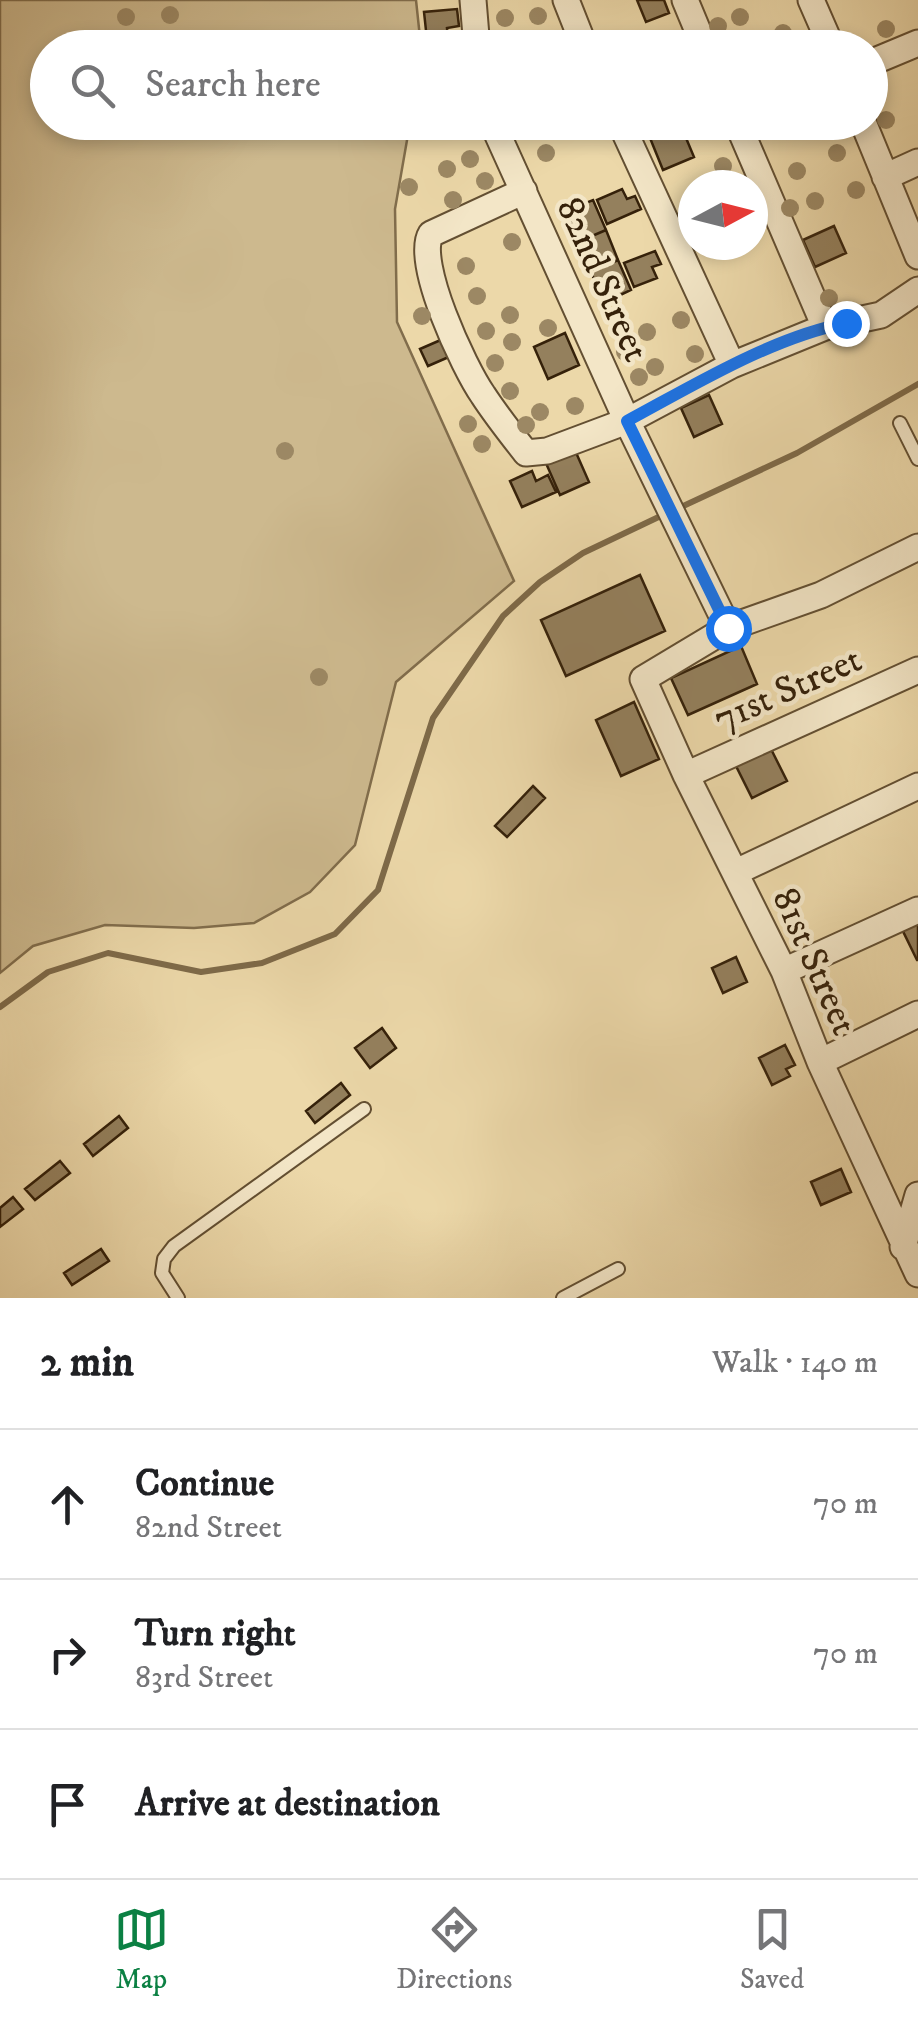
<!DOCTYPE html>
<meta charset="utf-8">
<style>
:root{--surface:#fff;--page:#f6f6f6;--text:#202124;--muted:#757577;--line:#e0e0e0;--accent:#0b8043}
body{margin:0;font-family:"IM FELL DW Pica",serif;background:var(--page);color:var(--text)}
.compass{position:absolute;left:678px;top:170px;width:90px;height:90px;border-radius:50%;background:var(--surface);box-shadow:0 5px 15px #0003;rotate:83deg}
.stop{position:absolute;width:30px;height:30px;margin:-22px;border:8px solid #1a73e8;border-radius:50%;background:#fff}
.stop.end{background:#1a73e8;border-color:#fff;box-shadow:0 2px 10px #0008}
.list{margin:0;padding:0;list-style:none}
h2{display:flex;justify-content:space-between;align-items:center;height:130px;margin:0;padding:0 40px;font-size:42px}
h2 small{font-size:32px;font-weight:400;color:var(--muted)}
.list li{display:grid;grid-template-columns:65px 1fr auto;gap:30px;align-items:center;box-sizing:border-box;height:150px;padding:0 40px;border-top:2px solid var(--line)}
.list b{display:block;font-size:38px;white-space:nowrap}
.list p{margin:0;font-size:32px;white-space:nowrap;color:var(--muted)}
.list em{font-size:32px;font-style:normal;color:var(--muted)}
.icon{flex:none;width:55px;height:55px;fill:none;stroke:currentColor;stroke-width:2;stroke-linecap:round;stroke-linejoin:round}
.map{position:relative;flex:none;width:918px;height:1298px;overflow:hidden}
.search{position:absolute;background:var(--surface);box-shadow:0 5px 15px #0003;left:30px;right:30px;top:30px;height:110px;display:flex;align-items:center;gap:25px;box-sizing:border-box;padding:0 35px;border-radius:55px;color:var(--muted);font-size:38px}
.sheet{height:580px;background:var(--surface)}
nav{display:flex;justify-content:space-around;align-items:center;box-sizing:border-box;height:140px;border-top:2px solid var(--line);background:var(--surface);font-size:28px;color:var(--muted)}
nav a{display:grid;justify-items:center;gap:5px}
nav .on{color:var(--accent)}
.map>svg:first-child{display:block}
</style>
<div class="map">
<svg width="918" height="1298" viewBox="0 0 918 1298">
<rect width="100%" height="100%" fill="#ecd8a9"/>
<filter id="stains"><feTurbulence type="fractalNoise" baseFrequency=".002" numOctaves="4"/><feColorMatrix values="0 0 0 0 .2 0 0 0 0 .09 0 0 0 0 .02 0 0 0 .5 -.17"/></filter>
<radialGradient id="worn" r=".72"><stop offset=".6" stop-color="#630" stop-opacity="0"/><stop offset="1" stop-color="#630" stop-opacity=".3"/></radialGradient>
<path fill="#cdb98e" stroke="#816d4c" stroke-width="2.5" d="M0,0H416L421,47L48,48V122L410,123L395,209L397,322L514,581L396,682L355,845L310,892L254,923L194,928L105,925L33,946L0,973Z"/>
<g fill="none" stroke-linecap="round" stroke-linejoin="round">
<path stroke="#7e6a49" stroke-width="6" d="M679,508L797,453L918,384
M0,1007L48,972L108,953L201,972L262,963L335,934L378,890L433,718L503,616L540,582L583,553L667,513"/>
</g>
<path fill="#94805d" stroke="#35210a" stroke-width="2.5" d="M637,0H664L669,13L646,22Z
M457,9L459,26L447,28L448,38L427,40L424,12Z
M644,122H679L681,126L650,138Z
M681,126L694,157L663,170L650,138Z
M622,189L627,199L635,196L641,209L607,224L597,200Z
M593,200L606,230L578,242L566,211Z
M834,226L846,253L815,267L803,240Z
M606,230L618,260L591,272L578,242Z
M655,251L661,264L652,267L657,278L634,287L624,263Z
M618,260L631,290L614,298L611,292L601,296L591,272Z
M565,333L579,365L548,379L534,347Z
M443,339L451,356L428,366L420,349Z
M709,395L722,424L694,437L681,408Z
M574,448L589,482L560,495L545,461Z
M532,471L536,481L548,475L556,492L522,507L510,481Z
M640,575L665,631L566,676L541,620Z
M741,646L757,684L688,715L671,678Z
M634,702L659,759L621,776L596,720Z
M770,747L787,781L752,798L735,764Z
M533,786L545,798L507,837L495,826Z
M918,912V960H917L898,921Z
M736,957L747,982L723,993L712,968Z
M382,1028L396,1048L370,1068L355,1048Z
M785,1045L795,1065L786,1069L790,1076L772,1085L759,1058Z
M341,1083L350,1095L315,1123L306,1111Z
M119,1116L128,1128L93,1156L84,1144Z
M60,1161L70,1173L35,1200L25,1189Z
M841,1169L851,1192L821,1205L811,1182Z
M13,1197L23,1209L0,1227V1208Z
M101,1249L109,1261L72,1285L64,1273Z"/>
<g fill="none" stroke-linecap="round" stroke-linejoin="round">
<g stroke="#634f32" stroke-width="16">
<path id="service" d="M900,423L918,459
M178,1298L162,1273L164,1259L174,1246L364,1109
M563,1298L618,1269"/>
</g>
<g stroke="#634f32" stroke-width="29">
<path id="minor" d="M473,0L477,48
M566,0L585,48
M685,0L705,48
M811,0L832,48
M870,63L918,43
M492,122L627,421L728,628
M620,122L732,365
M737,122L825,327
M863,122L918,256
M885,177L918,162
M524,191L431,234C414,261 464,368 483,395C496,415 511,434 526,453L547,451L627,421L732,365L825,327L881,315L918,290
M918,547L821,595L728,628L643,679L686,775L784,971L820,1062L918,1274
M686,775L918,670
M736,872L918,786
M784,971L918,910
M820,1062L918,1014
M903,1247L918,1195"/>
</g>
<use href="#service" stroke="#f3e6c7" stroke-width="12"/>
<use href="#minor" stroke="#f3e6c7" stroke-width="25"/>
</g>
<g fill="#9c8864">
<circle cx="170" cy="15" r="9"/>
<circle cx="538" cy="16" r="9"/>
<circle cx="126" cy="17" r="9"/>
<circle cx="740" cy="17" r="9"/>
<circle cx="505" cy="18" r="9"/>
<circle cx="718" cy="26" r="9"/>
<circle cx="886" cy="29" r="9"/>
<circle cx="783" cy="33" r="9"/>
<circle cx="886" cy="120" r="9"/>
<circle cx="546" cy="153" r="9"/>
<circle cx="837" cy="153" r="9"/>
<circle cx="470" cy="159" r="9"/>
<circle cx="723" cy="166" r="9"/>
<circle cx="447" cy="169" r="9"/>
<circle cx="797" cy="171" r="9"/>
<circle cx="485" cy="181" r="9"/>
<circle cx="409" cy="187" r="9"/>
<circle cx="856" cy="190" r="9"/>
<circle cx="453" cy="200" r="9"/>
<circle cx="815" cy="201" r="9"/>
<circle cx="790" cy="208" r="9"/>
<circle cx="512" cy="242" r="9"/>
<circle cx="466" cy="266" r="9"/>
<circle cx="477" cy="296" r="9"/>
<circle cx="829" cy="298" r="9"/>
<circle cx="510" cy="315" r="9"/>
<circle cx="422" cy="316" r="9"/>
<circle cx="681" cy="320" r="9"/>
<circle cx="548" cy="328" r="9"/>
<circle cx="486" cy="331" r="9"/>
<circle cx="647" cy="332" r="9"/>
<circle cx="512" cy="342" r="9"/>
<circle cx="625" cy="352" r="9"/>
<circle cx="695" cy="354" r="9"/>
<circle cx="495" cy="363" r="9"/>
<circle cx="655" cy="367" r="9"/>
<circle cx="639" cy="377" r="9"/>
<circle cx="510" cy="391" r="9"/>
<circle cx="575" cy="406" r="9"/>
<circle cx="540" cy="412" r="9"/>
<circle cx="468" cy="424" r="9"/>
<circle cx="526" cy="425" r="9"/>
<circle cx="482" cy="444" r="9"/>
<circle cx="285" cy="451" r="9"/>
<circle cx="319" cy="677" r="9"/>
</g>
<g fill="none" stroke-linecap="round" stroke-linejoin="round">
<path stroke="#1a73e8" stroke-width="12" d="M728,628L627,421C694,385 771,338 846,323"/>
</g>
<g text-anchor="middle" stroke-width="9" stroke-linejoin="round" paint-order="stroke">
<g font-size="38" fill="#35210a" stroke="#f3e6c7">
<text transform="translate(604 279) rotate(66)" y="13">82nd Street</text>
<text transform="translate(787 688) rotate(-24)" y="13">71st Street</text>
<text transform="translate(816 961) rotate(66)" y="13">81st Street</text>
</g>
</g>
<rect width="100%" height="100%" filter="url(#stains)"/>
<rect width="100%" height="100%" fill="url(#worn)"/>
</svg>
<svg class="compass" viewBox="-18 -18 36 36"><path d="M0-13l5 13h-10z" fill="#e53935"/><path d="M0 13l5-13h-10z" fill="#757577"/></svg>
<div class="stop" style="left:728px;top:628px"></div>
<div class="stop end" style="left:846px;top:323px"></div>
<div class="search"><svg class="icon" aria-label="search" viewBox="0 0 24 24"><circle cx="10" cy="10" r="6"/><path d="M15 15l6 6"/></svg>Search here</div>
</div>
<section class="sheet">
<h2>2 min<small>Walk · 140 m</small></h2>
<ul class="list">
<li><svg class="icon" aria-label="ahead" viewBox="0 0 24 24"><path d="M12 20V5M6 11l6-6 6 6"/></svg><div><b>Continue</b><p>82nd Street</p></div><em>70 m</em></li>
<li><svg class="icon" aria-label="right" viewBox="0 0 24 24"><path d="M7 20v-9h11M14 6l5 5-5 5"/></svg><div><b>Turn right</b><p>83rd Street</p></div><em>70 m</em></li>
<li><svg class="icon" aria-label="arrive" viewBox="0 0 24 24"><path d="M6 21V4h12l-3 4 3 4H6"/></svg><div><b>Arrive at destination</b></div></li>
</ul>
</section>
<nav>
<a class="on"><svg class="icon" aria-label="map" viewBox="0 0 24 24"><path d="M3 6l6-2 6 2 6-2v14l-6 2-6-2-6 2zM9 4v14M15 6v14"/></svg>Map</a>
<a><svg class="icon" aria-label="directions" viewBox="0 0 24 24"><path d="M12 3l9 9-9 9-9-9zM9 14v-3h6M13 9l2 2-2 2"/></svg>Directions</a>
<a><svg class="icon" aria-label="saved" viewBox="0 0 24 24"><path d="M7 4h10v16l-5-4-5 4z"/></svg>Saved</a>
</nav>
